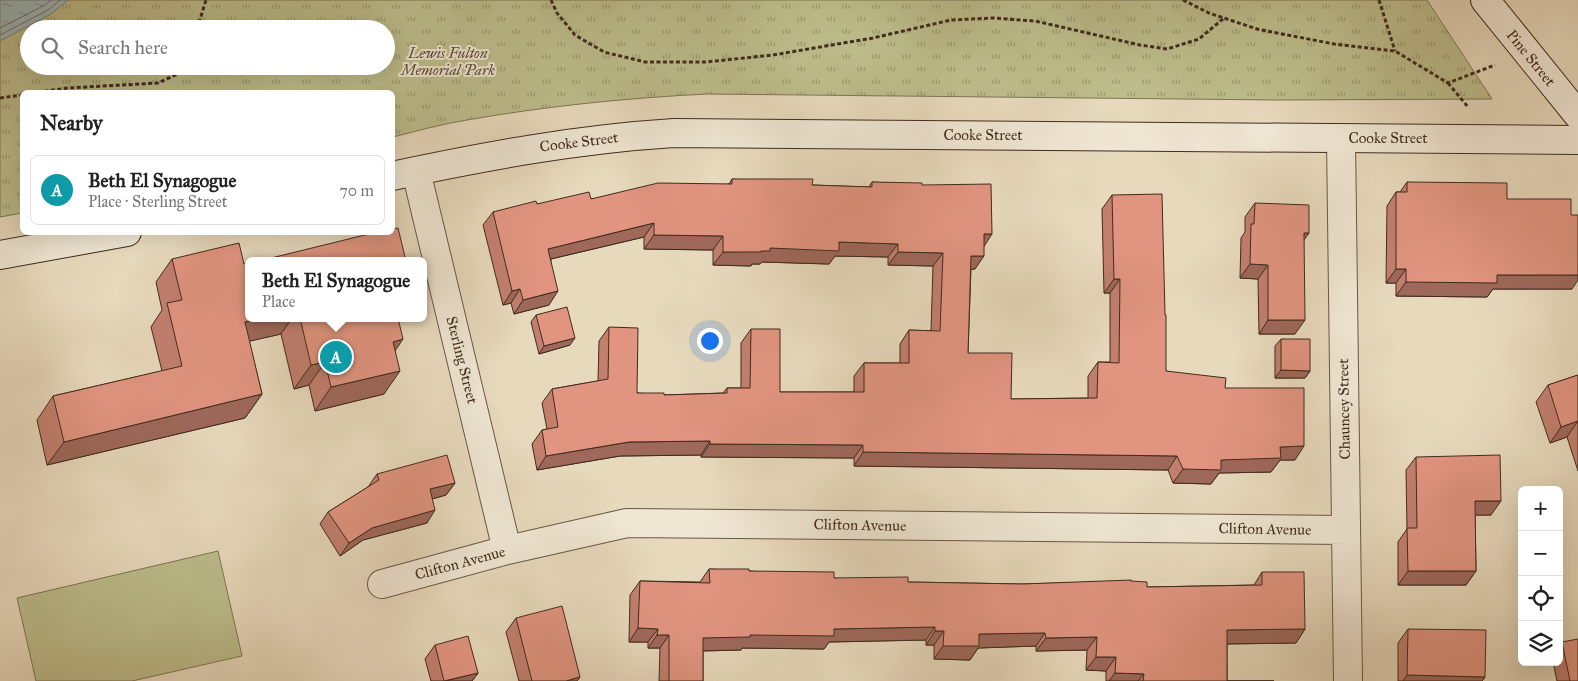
<!DOCTYPE html>
<meta charset="utf-8">
<style>
:root{--surface:#fff;--page:#f2f2f2;--text:#222;--muted:#767676;--line:#e0e0e0;--accent:#b45309}
body{margin:0;font-family:"IM FELL Great Primer",serif;background:var(--page);color:var(--text)}
.controls{position:absolute;right:15px;bottom:15px;display:grid;overflow:hidden;border-radius:8px;box-shadow:0 5px 20px #0002}
.controls button{width:45px;height:45px;display:grid;place-items:center;padding:0;border:0;border-bottom:1px solid var(--line);background:var(--surface);color:var(--text);font:25px sans-serif}
.you{position:absolute;left:709px;top:340px;width:18px;height:18px;margin:-12px;border:4px solid #fff;border-radius:50%;background:#1a73e8;box-shadow:0 0 0 8px #1a73e833}
.badge{display:grid;place-items:center;width:32px;height:32px;border-radius:50%;background:var(--accent);color:#fff;font-size:16px;font-weight:700}
.pin{position:absolute;translate:-50% -50%;border:2px solid #fff;box-shadow:0 1px 5px #0006}
.popup{position:absolute;left:245px;top:257px;width:182px;height:65px;box-sizing:border-box;display:grid;place-content:center;border-radius:8px;background:var(--surface);filter:drop-shadow(0 1px 4px #0005);font-size:16px;white-space:nowrap;color:var(--muted)}
.popup b{font-size:19px;color:var(--text)}
.popup::after{content:'';position:absolute;left:50%;top:100%;margin-left:-10px;border:10px solid transparent;border-top-color:var(--surface)}
.list{margin:0;padding:0;list-style:none}
h2{display:flex;justify-content:space-between;align-items:center;height:65px;margin:0;padding:0 20px;font-size:21px}
h2 small{font-size:16px;font-weight:400;color:var(--muted)}
.list li{display:grid;grid-template-columns:32px 1fr auto;gap:15px;align-items:center;box-sizing:border-box;height:70px;margin:0 10px 10px;padding:0 10px;border:1px solid var(--line);border-radius:8px}
.list b{display:block;font-size:19px;white-space:nowrap}
.list p{margin:0;font-size:16px;white-space:nowrap;color:var(--muted)}
.list em{font-size:16px;font-style:normal;color:var(--muted)}
.icon{flex:none;width:28px;height:28px;fill:none;stroke:currentColor;stroke-width:2;stroke-linecap:round;stroke-linejoin:round}
.map{position:relative;flex:none;width:1578px;height:681px;overflow:hidden}
.search{position:absolute;background:var(--surface);box-shadow:0 5px 20px #0002;left:20px;top:20px;width:375px;height:55px;display:flex;align-items:center;gap:12px;box-sizing:border-box;padding:0 18px;border-radius:28px;color:var(--muted);font-size:19px}
.panel{position:absolute;background:var(--surface);box-shadow:0 5px 20px #0002;left:20px;top:90px;width:375px;height:145px;border-radius:8px}
.map>svg:first-child{display:block}
</style>
<div class="map">
<svg width="1578" height="681" viewBox="0 0 1578 681">
<defs>
<pattern id="park-tufts" width="24" height="20" patternUnits="userSpaceOnUse" patternTransform="scale(1.25)"><rect width="24" height="20" fill="#bdbd8c"/><path d="M3 7l-1-3M5 7V3M7 7l1-3M15 17l-1-3M17 17v-4M19 17l1-3" fill="none" stroke="#9b9a72"/></pattern>
<pattern id="water-ripples" width="26" height="14" patternUnits="userSpaceOnUse" patternTransform="scale(1.25)"><rect width="26" height="14" fill="#9bb7bb"/><path d="M2 4q2-2 4 0t4 0M15 11q2-2 4 0t4 0" fill="none" stroke="#809597"/></pattern>
</defs>
<rect width="100%" height="100%" fill="#e7d9bc"/>
<filter id="stains"><feTurbulence type="fractalNoise" baseFrequency=".004" numOctaves="4"/><feColorMatrix values="0 0 0 0 .2 0 0 0 0 .09 0 0 0 0 .02 0 0 0 .5 -.17"/></filter>
<radialGradient id="worn" r=".72"><stop offset=".6" stop-color="#630" stop-opacity="0"/><stop offset="1" stop-color="#630" stop-opacity=".3"/></radialGradient>
<path fill="#bdbd8c" stroke="#7f7455" d="M218,551L242,656L132,681H36L17,598Z"/>
<path fill="url(#park-tufts)" stroke="#7f7455" fill-rule="evenodd" d="M0,0H1427L1492,99L1276,100L707,94C627,98 547,106 467,120C442,124 417,131 393,137L392,92H22V213L0,217ZM29,29H386V66H29Z"/>
<path fill="url(#water-ripples)" stroke="#777f7c" d="M0,0H68L51,14L0,41Z"/>
<g fill="none" stroke-linecap="round" stroke-linejoin="round">
<path stroke="#6e716c" stroke-width="1" d="M0,28L45,5L51,0
M0,35L48,10L60,0"/>
<g stroke="#6a5646" stroke-width="30">
<path id="street" d="M1341,138L1348,681
M416,171L507,550
M382,584L507,550L627,523L1346,530"/>
</g>
<g stroke="#412b1e" stroke-width="30">
<path id="secondary" d="M1485,0L1578,115
M392,176C486,156 578,139 674,133L1578,140
M0,255L127,232"/>
</g>
<path stroke="#412b1e" stroke-width="3" stroke-dasharray="4 2.5" stroke-linecap="butt" d="M551,0L557,13L575,35L604,52L645,62H706L773,55L873,38L951,20L993,18L1035,21L1140,45L1167,49L1199,39L1224,18
M1183,0L1209,13L1257,29L1334,44L1395,51L1448,83L1495,65
M1379,0L1395,51
M197,29L206,0
M1448,83L1468,107
M38,92L68,88L158,83L184,71L186,66
M0,98L22,95"/>
<use href="#street" stroke="#efe6d3" stroke-width="28"/>
<use href="#secondary" stroke="#efe6d3" stroke-width="28"/>
</g>
<path fill="#c27f6e" stroke="#412b1e" d="M732,179L812,185L869,187L872,182L922,185L984,246L975,269H971L968,353L1011,399L1088,398V376L1098,362H1110V293H1104L1102,209L1112,195L1166,371L1225,388L1295,460H1280L1271,472L1219,473L1211,484L1173,483L1168,470L854,466V458L701,457V455L620,456L537,470L532,444L542,430L547,429L542,403L552,389L598,381L599,341L609,327L637,393L664,395L723,393L727,388H741V343L751,329L780,392H854V376L864,363H900V344L909,330L931,331L933,266L888,265V257L835,256L829,264L762,262L760,264H752L751,266L713,265V250L644,249V237L551,259L549,305L514,314L511,303L503,305L483,225L493,212L537,204L591,199L729,184Z
M1407,182L1507,199L1571,215L1572,289H1493L1487,297L1396,296V283H1386L1387,206L1396,192H1400Z
M1255,203L1309,233L1304,239L1295,334H1259L1258,279L1240,278L1241,238L1245,232V217Z
M172,259L248,318H398L395,351L384,394L315,411L309,385L294,389L281,334L249,341L262,394L245,418L47,465L37,420L53,396L162,371L151,327L162,310L156,282Z
M536,315L570,345L539,354L531,322Z
M1281,339L1310,371L1305,378H1275V346Z
M1578,375V471L1567,437L1550,443L1536,402L1548,385Z
M1416,457L1491,515H1475L1476,571L1466,585H1398V542L1407,529L1406,470Z
M377,474L455,483L446,495L432,499L427,523L363,540L340,556L320,524L328,512L368,487Z
M709,569L749,571L834,578L908,582L1022,584L1131,581L1147,587L1254,585L1262,572L1305,629L1296,643L1227,644V681H1274H1106V671L1086,670L1087,650L1036,651V646L978,648L970,660L934,659V645H926V640L829,642L824,649L742,648L741,650L703,651V681H659L660,648H648V642H629L630,595L640,581L700,582Z
M516,618L580,677L577,681H519L506,632Z
M1408,629L1485,677L1482,681H1398V643Z
M1562,642L1578,681H1557L1553,662H1559V646Z
M435,645L478,673L472,681H431L425,659Z"/>
<path fill="#9e685a" stroke="#412b1e" d="M654,223L644,237L538,262L548,249Z
M1304,233H1309L1299,247Z
M984,234H992L983,248Z
M654,235L723,236L713,250L644,249Z
M839,242L898,244L888,257L835,256L829,264L762,262L760,264H752L751,266L713,265L723,252L761,251L770,248Z
M898,252L943,253L933,266L888,265Z
M971,256H984L975,269L962,270Z
M1250,264L1268,265L1258,279L1240,278Z
M1396,269H1406L1396,283H1386Z
M1497,275H1578V280L1572,289H1493L1487,297L1396,296L1406,282Z
M1114,279H1120L1110,293H1104Z
M520,289L511,303L503,305L512,291Z
M558,291L549,305L514,314L523,300Z
M263,318H292L281,334L229,346L245,322Z
M1268,320H1305L1295,334H1259Z
M575,338L570,345L539,354L544,346Z
M403,339L387,363L393,342Z
M325,362L309,385L294,389L311,365Z
M1281,370L1310,371L1305,378H1275Z
M400,371L384,394L315,411L331,387Z
M262,394L245,418L47,465L64,442Z
M1578,421L1567,437L1550,443L1561,427Z
M710,441L701,455L620,456L537,470L546,456L629,442Z
M710,444L863,445L854,458L701,457Z
M1304,446L1295,460H1280L1271,472L1219,473L1211,484L1173,483L1183,469L1280,447Z
M863,452L1177,456L1168,470L854,466Z
M455,483L446,495L421,502L430,489Z
M1475,501H1501L1491,515H1465Z
M435,510L427,523L363,540L340,556L349,543L372,528Z
M1408,571H1476L1466,585H1398Z
M935,627L926,640L829,642L824,649L742,648L741,650L694,651L703,638L834,629Z
M638,628L658,629L648,642H629Z
M1305,629L1296,643L1217,644L1227,630Z
M935,631H944L934,645H926Z
M1045,633L1036,646L978,648L970,660L934,659L943,646L979,634Z
M657,635H669L660,648H648Z
M1097,637L1087,650L1036,651L1046,638Z
M1096,657H1116L1106,671L1086,670Z
M478,673L472,681H445Z
M1115,673L1144,674L1138,681H1109Z
M1407,675L1485,677L1482,681H1403Z
M580,677L577,681H566Z"/>
<path fill="#e19480" stroke="#412b1e" d="M732,179H813L812,185L872,187V182L922,183V185L991,184L992,234H984V256H971L968,353H1012L1011,399L1097,398L1098,362L1119,363L1120,279H1114L1112,195L1162,194L1165,315H1166V371L1226,378L1225,388H1304V446L1280,447L1281,458L1221,460V470L1183,469L1177,456L863,452V445L710,444V441L629,442L546,456L542,430L558,427L552,389L608,379L609,327L638,328L637,393H664V395L727,393V388H750L751,329H780V392H864V363H909V330L940,331L943,253L898,252V244L839,242V251L770,248V251H761V252H723V236L654,235V223L548,249L558,291L523,300L520,289L512,291L493,212L536,201L537,204L589,192L591,199L658,183L732,184Z
M1407,182L1507,183V199H1571V215H1578V275H1497V283L1406,282V269H1396V192H1407Z
M1255,203L1309,205V233H1304L1305,320H1268V265L1250,264L1251,224H1254Z
M398,228L406,261H259L377,232H392V229Z
M239,243L244,264L248,263V318H263L245,322L262,394L64,442L53,396L182,366L167,303L182,300L172,259Z
M567,307L575,338L544,346L536,315Z
M300,318H398L403,339L393,342L400,371L331,387L325,362L311,365Z
M1281,339H1310V371L1281,370Z
M1578,375V421L1561,427L1548,385Z
M447,455L455,483L430,489L435,510L372,528L349,543L328,512L379,480L377,474Z
M1500,455L1501,501H1475L1476,571H1408L1407,528H1417L1416,457Z
M709,569H749V571L834,572V578L908,577V582L1022,584L1131,580V581L1147,582V587L1262,585V572H1304L1305,629L1227,630V681H1274H1143L1144,674L1115,673L1116,657H1096L1097,637L1046,638L1045,633L979,634V646H943L944,631H935V627L834,629V636L750,635V637L703,638V681H669V635H657L658,629L638,628L640,581L710,583Z
M562,606L580,677L566,681H532L516,618Z
M1408,629L1486,630L1485,677L1407,675Z
M468,636L478,673L444,681L435,645Z
M1578,639V681H1570L1562,642Z"/>
<g text-anchor="middle" stroke-width="4" stroke-linejoin="round" paint-order="stroke">
<g font-size="15" font-style="italic" fill="#5a4834" stroke="#efe6d3">
<text x="448" y="58">Lewis Fulton<tspan x="448" dy="17">Memorial Park</tspan></text>
</g>
<g font-size="15" fill="#412b1e" stroke="#efe6d3">
<text transform="translate(1531 58) rotate(51)" y="5">Pine Street</text>
<text x="983" y="140">Cooke Street</text>
<text x="1388" y="143">Cooke Street</text>
<text transform="translate(579 142) rotate(-7)" y="5">Cooke Street</text>
<text transform="translate(462 360) rotate(76)" y="5">Sterling Street</text>
<text transform="translate(1344 409) rotate(-91)" y="5">Chauncey Street</text>
<text transform="translate(860 525) rotate(1)" y="5">Clifton Avenue</text>
<text transform="translate(1265 529) rotate(1)" y="5">Clifton Avenue</text>
<text transform="translate(460 563) rotate(-15)" y="5">Clifton Avenue</text>
</g>
</g>
<rect width="100%" height="100%" filter="url(#stains)"/>
<rect width="100%" height="100%" fill="url(#worn)"/>
</svg>
<div class="controls">
<button>+</button>
<button>−</button>
<button><svg class="icon" aria-label="locate" viewBox="0 0 24 24"><circle cx="12" cy="12" r="6"/><path d="M12 2v4M12 18v4M2 12h4M18 12h4"/></svg></button>
<button><svg class="icon" aria-label="layers" viewBox="0 0 24 24"><path d="M12 4l9 5-9 5-9-5zM3 14l9 5 9-5"/></svg></button>
</div>
<div class="you"></div>
<div class="pin badge" style="left:336px;top:357px;background:#0f9aa8">A</div>
<div class="popup"><b>Beth El Synagogue</b>Place</div>
<div class="search"><svg class="icon" aria-label="search" viewBox="0 0 24 24"><circle cx="10" cy="10" r="6"/><path d="M15 15l6 6"/></svg>Search here</div>
<section class="panel">
<h2>Nearby<small></small></h2>
<ul class="list">
<li><span class="badge" style="background:#0f9aa8">A</span><div><b>Beth El Synagogue</b><p>Place · Sterling Street</p></div><em>70 m</em></li>
</ul>
</section>
</div>
